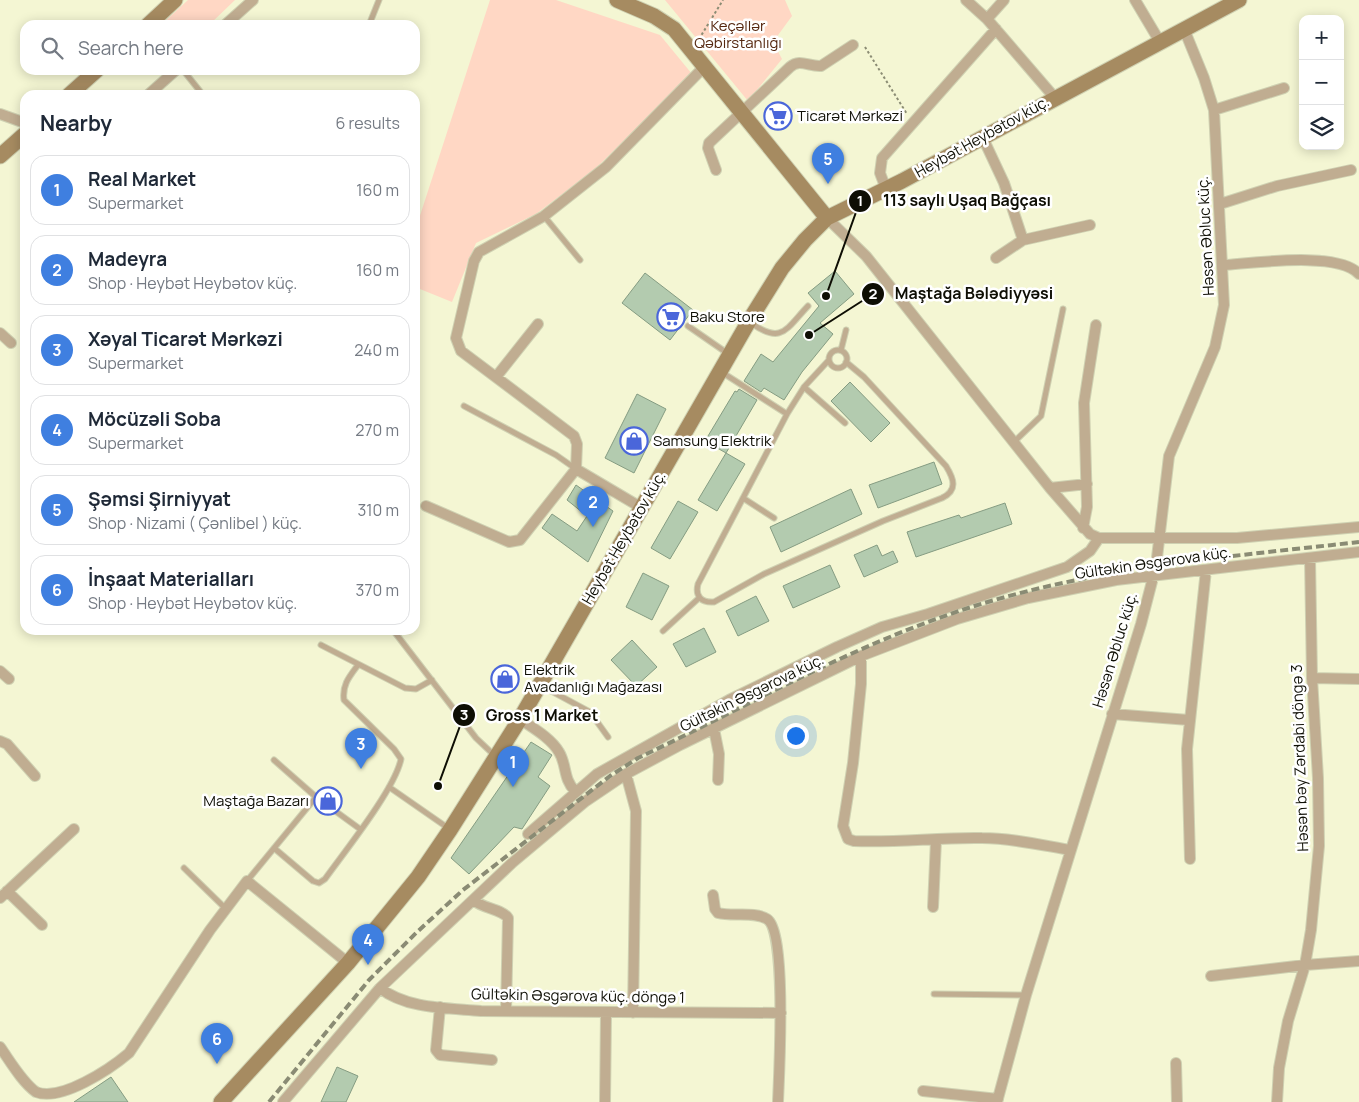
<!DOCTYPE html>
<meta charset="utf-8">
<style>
:root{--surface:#fff;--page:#f6f6f7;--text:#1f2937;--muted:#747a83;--line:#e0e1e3;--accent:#4a66da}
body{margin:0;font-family:Manrope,sans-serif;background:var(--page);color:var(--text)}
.controls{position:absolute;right:15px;top:15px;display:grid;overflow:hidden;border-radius:10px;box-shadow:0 2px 12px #0003}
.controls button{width:45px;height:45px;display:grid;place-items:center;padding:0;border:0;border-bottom:1px solid var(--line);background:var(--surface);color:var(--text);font:25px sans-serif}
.you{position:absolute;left:795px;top:735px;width:18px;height:18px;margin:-12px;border:4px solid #fff;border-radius:50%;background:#1a73e8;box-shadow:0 0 0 8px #1a73e833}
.badge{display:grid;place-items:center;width:32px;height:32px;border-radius:50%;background:var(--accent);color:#fff;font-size:16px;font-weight:700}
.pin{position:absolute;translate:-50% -41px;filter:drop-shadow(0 1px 2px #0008)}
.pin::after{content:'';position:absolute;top:26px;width:18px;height:15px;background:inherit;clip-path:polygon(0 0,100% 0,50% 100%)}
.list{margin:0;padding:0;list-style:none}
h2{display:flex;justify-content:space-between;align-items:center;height:65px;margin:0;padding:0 20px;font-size:21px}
h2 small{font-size:16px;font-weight:400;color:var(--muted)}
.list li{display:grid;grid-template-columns:32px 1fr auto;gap:15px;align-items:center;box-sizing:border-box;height:70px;margin:0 10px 10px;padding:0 10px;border:1px solid var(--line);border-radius:15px}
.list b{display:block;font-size:19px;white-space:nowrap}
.list p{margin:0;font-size:16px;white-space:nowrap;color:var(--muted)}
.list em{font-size:16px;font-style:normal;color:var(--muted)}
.icon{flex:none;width:28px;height:28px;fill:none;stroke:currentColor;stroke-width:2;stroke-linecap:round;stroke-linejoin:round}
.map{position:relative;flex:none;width:1359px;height:1102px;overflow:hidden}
.search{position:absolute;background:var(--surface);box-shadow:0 2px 12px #0003;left:20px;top:20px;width:400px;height:55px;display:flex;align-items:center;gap:12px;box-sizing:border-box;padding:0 18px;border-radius:15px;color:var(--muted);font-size:19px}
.panel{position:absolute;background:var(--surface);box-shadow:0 2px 12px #0003;left:20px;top:90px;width:400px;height:545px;border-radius:15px}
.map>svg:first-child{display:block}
</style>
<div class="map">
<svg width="1359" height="1102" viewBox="0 0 1359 1102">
<rect width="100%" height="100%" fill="#f4f6d3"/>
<path fill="#ffd7c4" d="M188,0H235L209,25H161Z
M490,0H556L660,35L692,74L594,170L536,214L476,243L452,302L415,287V231Z
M665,0H785L792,16L773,42L782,59L748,101Z"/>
<path fill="#b3cbaf" stroke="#859c82" d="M835,271L854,294L820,323L833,334L802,372L784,400L764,388L761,392L744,381L761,354L773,362L819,306L808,293Z
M645,273L693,310L670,340L622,303Z
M850,382L890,423L871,442L831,401Z
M739,389L757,400L726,453L705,441L735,391L737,392Z
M637,394L666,409L634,473L605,458Z
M726,453L745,464L717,511L698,500Z
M934,462L942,484L878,508L869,485Z
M576,485L613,511L588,562L542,528L552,514L577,531L587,516L567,500Z
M851,489L862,514L781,552L770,527Z
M678,501L698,512L670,559L651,548Z
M1005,503L1012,524L916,557L907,532L959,515L961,518Z
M877,545L882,556L893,551L898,562L864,577L854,555Z
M830,565L840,587L793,608L783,586Z
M643,573L669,586L652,620L626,607Z
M756,596L769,621L738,636L726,611Z
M704,628L716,652L686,667L673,644Z
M632,640L657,667L636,686L611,660Z
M531,742L552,755L538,777L550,786L522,829L514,827L469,874L451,858Z
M337,1067L358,1076L346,1102H321Z
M111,1077L128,1102H74Z"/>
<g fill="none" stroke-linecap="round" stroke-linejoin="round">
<g stroke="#cfd1b2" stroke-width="7">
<path id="lane" d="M369,25L379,0
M183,70L203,95
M544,216L580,260
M751,323C782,345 786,329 808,306
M688,326L727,353
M829 359a9 9 0 1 1 18 0a9 9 0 1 1-18 0Z
M841,350L846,330
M828,361L804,387L787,414L698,584C695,596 701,603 714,602L764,574L883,521L942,498C958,490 954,479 946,466L864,377L846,362
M723,373L787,414
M804,387L845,423
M464,406L556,455L576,469
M1014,442L1041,416L1063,309
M743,498L774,518
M393,630L476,738L494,755
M663,631L699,598
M321,645L405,688L416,689L432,680
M540,685L590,712L608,737
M274,760L316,797L360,829
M389,787L448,828
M274,848L313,881L319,883L325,879C345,851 395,789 401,759L394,749L344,700C342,685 349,677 358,665
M184,868L225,908
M247,881L316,797
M934,994L1026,995"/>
</g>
<g stroke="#cfd1b2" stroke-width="12">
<path id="street" d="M966,0L987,19L1055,98
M1135,0L1160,42
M987,19L1004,0
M225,25L253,0
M148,95L176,70
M1214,110L1284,88
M0,114L25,123
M982,136L1004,183L1023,240
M716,170L708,148L709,143L790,67C800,58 809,67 821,66L853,45
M886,189L880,173L882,158L996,29
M1220,204L1277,186L1351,170
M827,218L866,256L1050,488L1090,534L1099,538H1237L1359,527
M996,258L1023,240L1090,225
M1224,265C1254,263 1339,251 1359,274
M0,333L11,343
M496,377L538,324
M1050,488L1087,484
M426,506L509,542L520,540L576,469
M642,508L576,469L577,444L574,436L461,351L456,338L474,261L479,252L544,216L606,167L705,66
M1083,528L1087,507L1084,403L1096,325
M861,656V684L853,763L843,826L848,839L854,841C897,843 939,837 982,838C1011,838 1041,845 1070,850
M0,671L9,679
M1312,678L1359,679
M1112,714L1189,720
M520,719C533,728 551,738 559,752C567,765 563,779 575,791
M714,729L719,754L718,780
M0,741L7,744L35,776
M626,774L636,811L633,1013
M528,834L597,774L729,700L837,647L882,627L928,614L1067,567L1090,551L1099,538
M1190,859L1187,749L1206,570
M7,891L42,925
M713,895L715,909L718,913C733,917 754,911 767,919C787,931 779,1076 778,1102
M0,898L74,829
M473,900C484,909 502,909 508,918L506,1011
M933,907L936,840
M1211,976L1305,965L1359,961
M380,988C406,1009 448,1008 481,1011L781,1013
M440,1007L436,1050L440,1055L492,1060
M0,1047C10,1061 22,1082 36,1092C61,1102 110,1069 129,1053L210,930L247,881L348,963
M1176,1063L1177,1102
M923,1091L998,1099
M283,1102L380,988L512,863L586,801L626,774L680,745L861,656L957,619L1028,598L1116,580L1359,552
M605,1102L606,1013
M997,1102L1026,995L1141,624L1156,566L1169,456L1215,347L1224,305L1214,110L1204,78L1184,29
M1277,1102L1279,1068L1288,1021L1305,965L1311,930L1319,846L1318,778L1312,678L1310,558"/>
</g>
<g stroke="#cfd1b2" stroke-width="17">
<path id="secondary" d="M617,0L654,16L674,29L827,218
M148,25L175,0
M69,95L97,70
M0,156L25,134
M221,1102L348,963L418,877L450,830L520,719L749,321L782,268L805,240L827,218L902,181L1239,0"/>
</g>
<path stroke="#8b8c74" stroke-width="2" stroke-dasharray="2.5 2.5" stroke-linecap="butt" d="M699,39L723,0
M865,47L907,114"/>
<use href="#lane" stroke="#c0ad91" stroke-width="5"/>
<use href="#street" stroke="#c0ad91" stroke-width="10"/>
<use href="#secondary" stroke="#a68b61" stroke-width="15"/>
<path stroke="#8a8b74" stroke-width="4" stroke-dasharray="8 4" stroke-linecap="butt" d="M269,1102L369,980L417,932L463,890L610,776L638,758C738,711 835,655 939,618C1074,569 1217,558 1359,542"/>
</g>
<defs>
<g id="supermarket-ring" transform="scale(1.4375)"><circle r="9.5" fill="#fff" stroke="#4a66da" stroke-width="1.5"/><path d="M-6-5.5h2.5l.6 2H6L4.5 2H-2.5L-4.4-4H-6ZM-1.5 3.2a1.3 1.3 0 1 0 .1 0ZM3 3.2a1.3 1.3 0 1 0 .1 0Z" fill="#4a66da"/></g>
<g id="shop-ring" transform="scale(1.4375)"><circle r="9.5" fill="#fff" stroke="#4a66da" stroke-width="1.5"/><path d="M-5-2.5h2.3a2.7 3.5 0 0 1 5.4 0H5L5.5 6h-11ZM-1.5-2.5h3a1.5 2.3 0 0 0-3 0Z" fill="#4a66da"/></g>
</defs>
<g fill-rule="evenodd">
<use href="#supermarket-ring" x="778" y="116"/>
<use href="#supermarket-ring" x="671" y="317"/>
<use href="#shop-ring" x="634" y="441"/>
<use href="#shop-ring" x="505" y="679"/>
<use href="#shop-ring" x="328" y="801"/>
</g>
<g text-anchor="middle" stroke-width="5" stroke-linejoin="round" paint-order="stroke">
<g font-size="15" fill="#55270f" stroke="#fff">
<text x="738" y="31">Keçəllər<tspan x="738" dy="17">Qəbirstanlığı</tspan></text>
</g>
<g font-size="15" fill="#0e0e04" stroke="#fff" text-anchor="start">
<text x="797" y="121">Ticarət Mərkəzi</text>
<text x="690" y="322">Baku Store</text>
<text x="653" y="446">Samsung Elektrik</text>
<text x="524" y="675">Elektrik<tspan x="524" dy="17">Avadanlığı Mağazası</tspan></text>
<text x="309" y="806" text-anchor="end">Maştağa Bazarı</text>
</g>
<g font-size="15" fill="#0e0e04" stroke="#fff">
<text transform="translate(982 137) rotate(-29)" y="5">Heybət Heybətov küç.</text>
<text transform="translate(1206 236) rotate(-93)" y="5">Həsən Əbluc küç.</text>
<text transform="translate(624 538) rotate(-60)" y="5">Heybət Heybətov küç.</text>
<text transform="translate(1153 563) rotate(-8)" y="5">Gültəkin Əsgərova küç.</text>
<text transform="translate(1115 650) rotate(-73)" y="5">Həsən Əbluc küç.</text>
<text transform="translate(752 693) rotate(-26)" y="5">Gültəkin Əsgərova küç.</text>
<text transform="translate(1300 758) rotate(-92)" y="5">Həsən bəy Zərdabi döngə 3</text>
<text transform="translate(578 996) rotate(1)" y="5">Gültəkin Əsgərova küç. döngə 1</text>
</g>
</g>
<path fill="none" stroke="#0e0e04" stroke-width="2" d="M826 296L860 201M809 335L873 294M438 786L464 715"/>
<g fill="#0e0e04" stroke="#fff" stroke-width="2">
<circle cx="826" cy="296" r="5"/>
<circle cx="809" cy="335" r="5"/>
<circle cx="438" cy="786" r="5"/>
<circle cx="860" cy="201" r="12"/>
<circle cx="873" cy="294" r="12"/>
<circle cx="464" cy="715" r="12"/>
</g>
<g font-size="15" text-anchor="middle" font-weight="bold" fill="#fff">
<text x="860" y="206">1</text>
<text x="873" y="299">2</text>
<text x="464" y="720">3</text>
</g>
<g font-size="16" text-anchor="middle" font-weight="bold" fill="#0e0e04" stroke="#fff" stroke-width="5" stroke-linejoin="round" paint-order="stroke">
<text x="967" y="206">113 saylı Uşaq Bağçası</text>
<text x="974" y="299">Maştağa Bələdiyyəsi</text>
<text x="542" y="721">Gross 1 Market</text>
</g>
</svg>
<div class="controls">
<button>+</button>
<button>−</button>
<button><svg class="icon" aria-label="layers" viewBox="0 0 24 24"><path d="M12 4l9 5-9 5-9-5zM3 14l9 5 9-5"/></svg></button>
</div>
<div class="you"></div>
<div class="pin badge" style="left:513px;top:787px;background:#3f7fe0">1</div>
<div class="pin badge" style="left:593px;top:527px;background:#3f7fe0">2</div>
<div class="pin badge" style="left:361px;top:769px;background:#3f7fe0">3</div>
<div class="pin badge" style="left:368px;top:965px;background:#3f7fe0">4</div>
<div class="pin badge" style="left:828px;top:184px;background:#3f7fe0">5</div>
<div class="pin badge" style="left:217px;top:1064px;background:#3f7fe0">6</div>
<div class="search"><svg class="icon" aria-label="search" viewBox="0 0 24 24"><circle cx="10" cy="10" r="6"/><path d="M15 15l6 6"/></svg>Search here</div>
<section class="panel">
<h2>Nearby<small>6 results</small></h2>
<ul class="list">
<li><span class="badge" style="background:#3f7fe0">1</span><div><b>Real Market</b><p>Supermarket</p></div><em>160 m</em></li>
<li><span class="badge" style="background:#3f7fe0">2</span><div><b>Madeyra</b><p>Shop · Heybət Heybətov küç.</p></div><em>160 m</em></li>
<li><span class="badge" style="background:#3f7fe0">3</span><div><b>Xəyal Ticarət Mərkəzi</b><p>Supermarket</p></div><em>240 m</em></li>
<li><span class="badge" style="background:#3f7fe0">4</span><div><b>Möcüzəli Soba</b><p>Supermarket</p></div><em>270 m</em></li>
<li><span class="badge" style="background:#3f7fe0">5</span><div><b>Şəmsi Şirniyyat</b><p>Shop · Nizami ( Çənlibel ) küç.</p></div><em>310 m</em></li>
<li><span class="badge" style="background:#3f7fe0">6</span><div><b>İnşaat Materialları</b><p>Shop · Heybət Heybətov küç.</p></div><em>370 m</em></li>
</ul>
</section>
</div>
